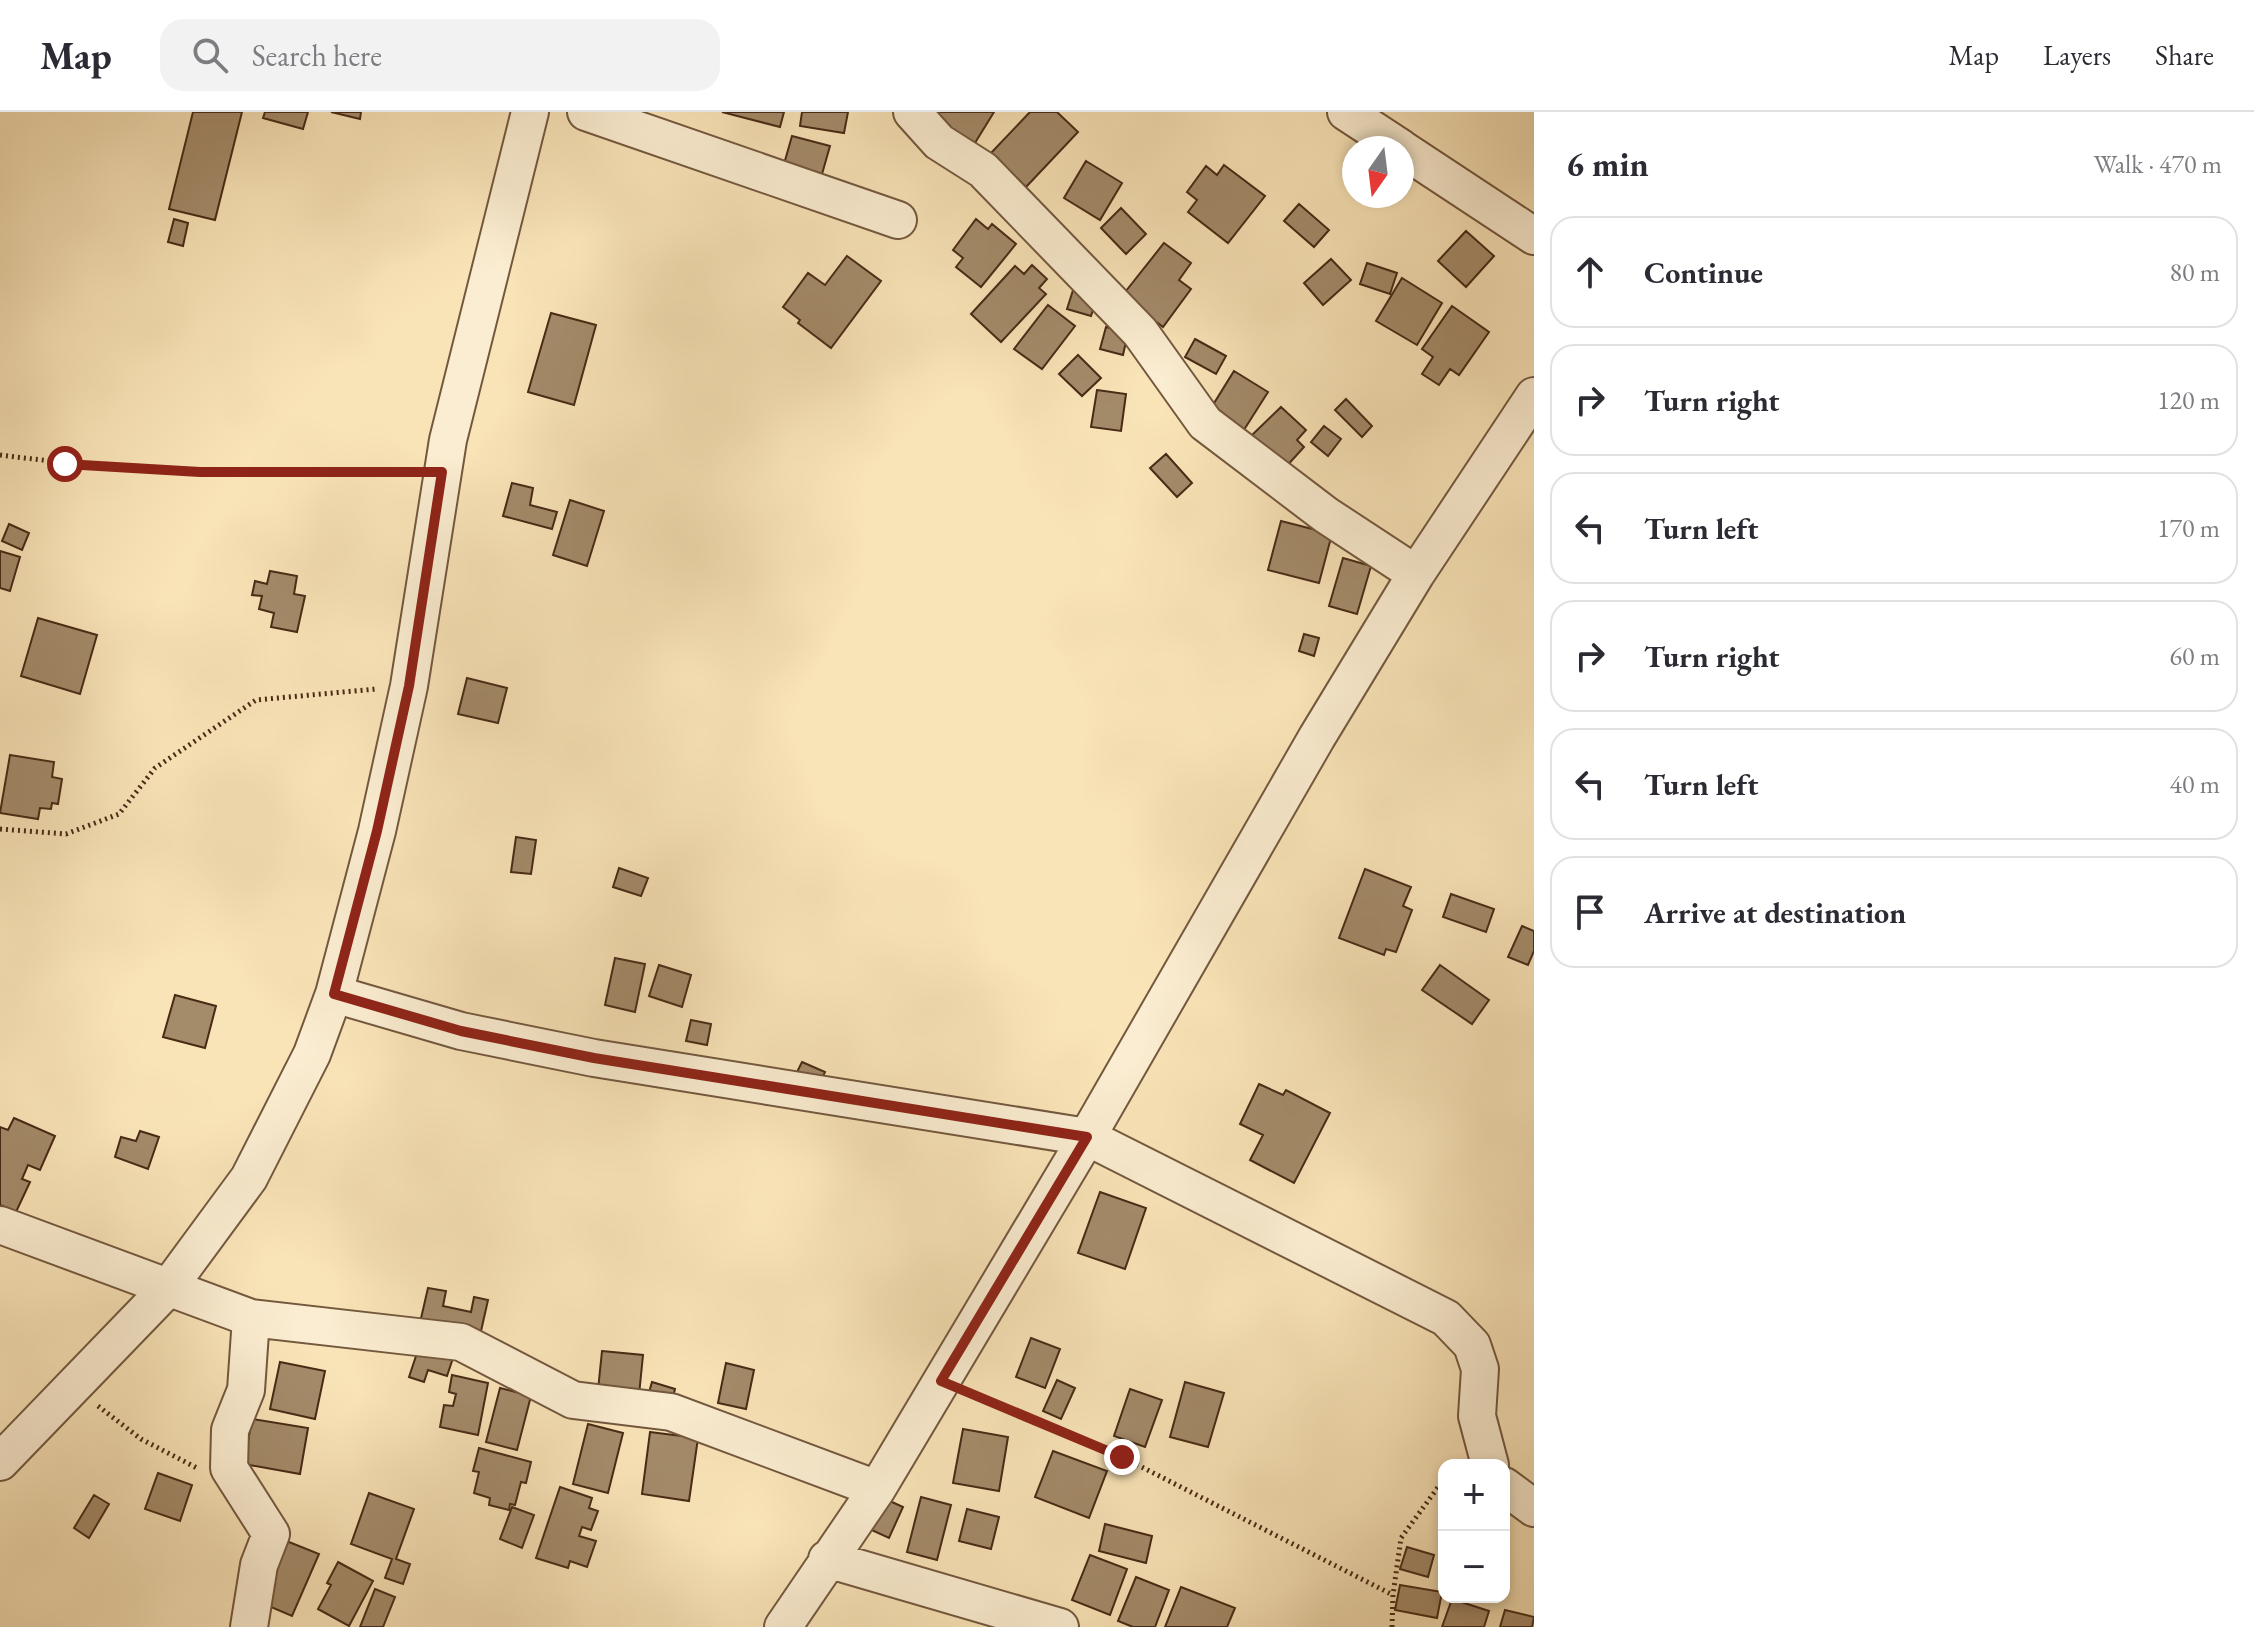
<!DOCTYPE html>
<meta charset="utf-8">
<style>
:root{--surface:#fff;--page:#f2f2f3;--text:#2b2b33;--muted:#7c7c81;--line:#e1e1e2}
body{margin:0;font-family:"EB Garamond",serif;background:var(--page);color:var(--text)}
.controls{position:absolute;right:24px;bottom:24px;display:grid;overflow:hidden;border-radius:16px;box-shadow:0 4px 12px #0003}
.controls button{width:72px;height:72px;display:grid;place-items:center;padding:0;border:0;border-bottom:2px solid var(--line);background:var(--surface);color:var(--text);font:40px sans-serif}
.compass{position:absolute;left:1342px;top:24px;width:72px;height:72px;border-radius:50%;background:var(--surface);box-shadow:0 4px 12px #0003;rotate:194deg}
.stop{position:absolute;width:24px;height:24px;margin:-18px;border:6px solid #8f2418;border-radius:50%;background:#fff}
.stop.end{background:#8f2418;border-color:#fff;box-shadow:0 2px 8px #0008}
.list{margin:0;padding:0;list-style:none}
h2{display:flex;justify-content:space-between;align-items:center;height:104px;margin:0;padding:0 32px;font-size:34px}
h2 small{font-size:26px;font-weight:400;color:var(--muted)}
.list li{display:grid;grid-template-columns:52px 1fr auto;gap:24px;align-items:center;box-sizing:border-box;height:112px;margin:0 16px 16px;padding:0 16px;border:2px solid var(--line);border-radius:24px}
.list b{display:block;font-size:30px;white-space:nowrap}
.list em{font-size:26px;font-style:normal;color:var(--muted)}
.icon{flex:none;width:44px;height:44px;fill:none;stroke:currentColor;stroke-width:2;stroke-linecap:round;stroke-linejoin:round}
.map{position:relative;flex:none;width:1534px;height:1515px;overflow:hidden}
header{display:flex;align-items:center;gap:48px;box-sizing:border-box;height:112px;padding:0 40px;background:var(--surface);border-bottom:2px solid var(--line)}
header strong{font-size:38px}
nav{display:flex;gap:44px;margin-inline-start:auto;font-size:28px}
.search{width:560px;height:72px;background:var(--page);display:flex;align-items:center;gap:20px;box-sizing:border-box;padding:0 28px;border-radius:24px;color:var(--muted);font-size:30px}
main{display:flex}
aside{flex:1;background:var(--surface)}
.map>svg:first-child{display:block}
</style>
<header>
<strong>Map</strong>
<div class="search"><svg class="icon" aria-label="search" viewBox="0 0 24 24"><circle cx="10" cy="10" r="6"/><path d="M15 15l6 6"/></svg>Search here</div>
<nav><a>Map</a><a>Layers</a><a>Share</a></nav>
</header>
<main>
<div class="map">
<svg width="1534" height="1515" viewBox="0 0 1534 1515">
<rect width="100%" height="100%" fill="#f9e4b8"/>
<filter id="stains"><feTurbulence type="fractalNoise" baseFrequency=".0025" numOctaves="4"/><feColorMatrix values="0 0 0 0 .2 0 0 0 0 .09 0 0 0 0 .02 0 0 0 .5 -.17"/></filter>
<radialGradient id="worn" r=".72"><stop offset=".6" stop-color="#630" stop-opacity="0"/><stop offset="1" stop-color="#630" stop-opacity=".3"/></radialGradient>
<path fill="#a48b6a" stroke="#482a15" stroke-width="2" d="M193,0H242L215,108L169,97Z
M265,0H308L303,17L263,6Z
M331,0H361L360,7Z
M722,0H784L780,15Z
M802,0H848L844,21L800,14Z
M923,0H994L975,31Z
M1030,0H1057L1078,20L1026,75L991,41Z
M792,24L830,34L822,62L784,52Z
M1086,49L1122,71L1100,108L1064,86Z
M1224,53L1265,84L1228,131L1188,100L1197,88L1187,80L1206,54L1217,63Z
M1299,92L1329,118L1314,135L1284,109Z
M1121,96L1146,122L1126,142L1101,116Z
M174,107L188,111L183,134L168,130Z
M976,107L988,117L992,112L1016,132L981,175L956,155L963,146L953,138Z
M1466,119L1494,144L1466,175L1438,149Z
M1164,131L1191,151L1179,168L1191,177L1163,215L1122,184Z
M847,144L881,169L831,236L798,211L800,208L783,195L808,161L825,173Z
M1331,147L1351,168L1323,193L1304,171Z
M1367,151L1397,161L1390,182L1360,172Z
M1032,153L1047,167L1039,176L1046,182L1001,230L971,202L1015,154L1024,162Z
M1402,166L1442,191L1417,233L1376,209Z
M1074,175L1098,183L1091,204L1067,197Z
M1048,193L1075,214L1042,257L1014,237Z
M1452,194L1489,220L1459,263L1450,257L1439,273L1422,262L1433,245L1422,237Z
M551,201L596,213L574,293L528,280Z
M1106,215L1128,221L1123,243L1100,237Z
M1195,227L1226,244L1216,262L1185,245Z
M1078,243L1101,266L1082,284L1059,262Z
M1234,259L1268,280L1242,321L1208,301Z
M1097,278L1126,282L1121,319L1091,315Z
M1346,287L1372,314L1362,325L1335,298Z
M1281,295L1306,318L1297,328L1304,335L1284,357L1249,326Z
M1324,314L1341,327L1328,344L1311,330Z
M1166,342L1192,371L1177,385L1150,356Z
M512,371L533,376L530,393L557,400L552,417L503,404Z
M570,388L604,399L587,454L553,443Z
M1281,409L1332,422L1319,471L1268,458Z
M9,412L29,421L22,438L2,429Z
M0,439L20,445L10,479L0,476Z
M1343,446L1371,454L1357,502L1329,494Z
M270,459L297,464L294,482L305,484L297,520L271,515L274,501L259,497L262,484L252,483L255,469L267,472Z
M38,506L97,523L80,582L21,564Z
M1304,522L1319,526L1314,544L1299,539Z
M467,566L507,576L498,611L458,602Z
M10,643L54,650L52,665L62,667L58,692L52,691L51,697L40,696L38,707L0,701Z
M516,725L536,728L531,762L511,760Z
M619,756L648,766L641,784L613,775Z
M1365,757L1411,775L1403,794L1412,798L1396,840L1386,837L1384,843L1339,826Z
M1451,782L1494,797L1486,820L1443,805Z
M1522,814L1534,819V839L1528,853L1508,845Z
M615,846L645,852L635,900L605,893Z
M659,853L691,863L682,895L649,884Z
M1440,853L1489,888L1472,912L1422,878Z
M175,883L216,894L205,936L163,925Z
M691,908L711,912L707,933L686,929Z
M802,950L825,960L817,977L794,966Z
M1259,972L1283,983L1286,978L1330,1001L1294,1071L1250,1048L1263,1023L1240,1012Z
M14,1006L55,1024L40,1058L28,1053L22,1067L30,1070L16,1100L0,1093V1015L8,1018Z
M140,1019L159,1025L148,1057L115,1045L121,1025L136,1029Z
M1100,1080L1146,1096L1125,1157L1078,1141Z
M428,1176L446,1179L443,1194L471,1200L474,1185L488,1188L479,1228L419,1215Z
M1031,1226L1060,1237L1045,1276L1016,1265Z
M421,1229L455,1240L447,1264L428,1258L424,1270L409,1265Z
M602,1239L643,1243L639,1283L598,1278Z
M280,1250L325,1259L315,1307L270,1297Z
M726,1251L754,1258L746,1297L718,1291Z
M452,1263L488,1271L478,1323L440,1315L444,1293L453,1294L456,1282L449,1280Z
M1057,1268L1075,1276L1061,1307L1043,1299Z
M652,1270L675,1277L671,1294L647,1287Z
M1185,1270L1224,1281L1208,1335L1170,1325Z
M500,1276L531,1284L517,1338L486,1330Z
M1130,1277L1162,1288L1145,1335L1114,1324Z
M252,1307L308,1316L300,1362L244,1352Z
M588,1312L623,1321L608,1381L573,1372Z
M963,1317L1008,1325L999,1379L953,1371Z
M650,1320L698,1326L689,1389L642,1382Z
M479,1336L531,1350L526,1371L521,1370L515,1393L510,1392L509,1398L489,1393L490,1386L474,1381L479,1360L473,1359Z
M1053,1339L1107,1359L1089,1406L1035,1385Z
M158,1361L192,1373L180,1409L145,1397Z
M560,1375L592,1386L589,1396L598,1399L591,1418L582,1415L579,1424L596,1429L587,1455L570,1449L568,1456L536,1446Z
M369,1381L414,1397L396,1447L410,1452L403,1472L385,1466L392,1447L351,1432Z
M94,1383L109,1392L89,1426L74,1416Z
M879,1384L903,1395L889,1426L865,1415Z
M921,1385L951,1393L937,1448L907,1440Z
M512,1395L534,1403L522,1436L500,1427Z
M967,1397L999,1405L991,1437L959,1429Z
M1105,1412L1152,1424L1146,1451L1099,1439Z
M284,1428L319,1442L292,1504L257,1489Z
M1407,1435L1434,1443L1428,1465L1400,1457Z
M1090,1443L1127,1457L1110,1503L1072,1488Z
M338,1450L373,1469L349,1514L318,1497L331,1473L327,1471Z
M1136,1465L1169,1478L1155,1515H1133L1118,1509Z
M1400,1473L1442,1480L1437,1506L1395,1498Z
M1181,1475L1235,1496L1227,1515H1165Z
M375,1477L395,1485L383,1515H360Z
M1452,1487L1489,1499L1484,1515H1442Z
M1505,1498L1534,1505L1532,1515H1500Z"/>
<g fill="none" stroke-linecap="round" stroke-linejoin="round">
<g stroke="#74583e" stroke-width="40">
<path id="minor" d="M586,0L898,108
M912,0L939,30L983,58L1140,220L1205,311L1326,403L1416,462
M1346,0L1401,36
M1402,37L1534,124
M334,882L461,919L594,946L1087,1025L1446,1206L1472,1233L1480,1257L1477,1304L1490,1353
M0,1113L251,1206L461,1230L573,1288L671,1300L877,1377
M0,1350L168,1176L249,1066L312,942L334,882L377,719L409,574L448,328L530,0
M1504,1374L1534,1396
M827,1447L1060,1515
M249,1515L259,1453L271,1422L229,1356L230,1318L246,1278L251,1206
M783,1515L877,1377L1087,1025L1317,625L1416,462L1534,284"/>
</g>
<path stroke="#482a15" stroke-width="5" stroke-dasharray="2 4" stroke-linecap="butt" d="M0,343C137,361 275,360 413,360
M0,717L66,722L119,702L155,656L256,588L376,577
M971,1282L1122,1345L1393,1483
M98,1294L141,1327L197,1356
M1392,1515L1393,1483L1401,1426L1444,1367"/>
<use href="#minor" stroke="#fbedd1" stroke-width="36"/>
</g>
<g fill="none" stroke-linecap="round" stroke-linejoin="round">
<path stroke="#8f2418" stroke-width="10" d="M65,352L200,360H442L409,574L377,719L334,882L461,919L594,946L1087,1025L941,1269L1122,1345"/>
</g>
<rect width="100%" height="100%" filter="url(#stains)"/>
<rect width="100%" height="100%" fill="url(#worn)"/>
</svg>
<div class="controls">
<button>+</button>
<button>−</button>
</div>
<svg class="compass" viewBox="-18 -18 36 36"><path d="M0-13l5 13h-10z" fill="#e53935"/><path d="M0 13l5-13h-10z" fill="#7c7c81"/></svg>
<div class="stop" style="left:65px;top:352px"></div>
<div class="stop end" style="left:1122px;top:1345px"></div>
</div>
<aside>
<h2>6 min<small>Walk · 470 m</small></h2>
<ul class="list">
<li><svg class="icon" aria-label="ahead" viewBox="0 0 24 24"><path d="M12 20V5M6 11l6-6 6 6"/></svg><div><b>Continue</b></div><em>80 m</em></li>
<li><svg class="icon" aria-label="right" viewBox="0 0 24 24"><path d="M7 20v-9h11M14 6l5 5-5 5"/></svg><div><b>Turn right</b></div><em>120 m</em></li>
<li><svg class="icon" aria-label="left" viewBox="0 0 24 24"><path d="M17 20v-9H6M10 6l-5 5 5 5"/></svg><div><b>Turn left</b></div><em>170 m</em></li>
<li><svg class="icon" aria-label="right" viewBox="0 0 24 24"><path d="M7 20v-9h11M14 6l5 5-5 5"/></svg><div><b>Turn right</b></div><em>60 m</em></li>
<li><svg class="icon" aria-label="left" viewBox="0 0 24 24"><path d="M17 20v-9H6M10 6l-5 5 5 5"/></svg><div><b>Turn left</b></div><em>40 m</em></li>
<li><svg class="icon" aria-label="arrive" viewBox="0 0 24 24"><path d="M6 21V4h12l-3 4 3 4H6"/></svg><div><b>Arrive at destination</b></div></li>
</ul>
</aside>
</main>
